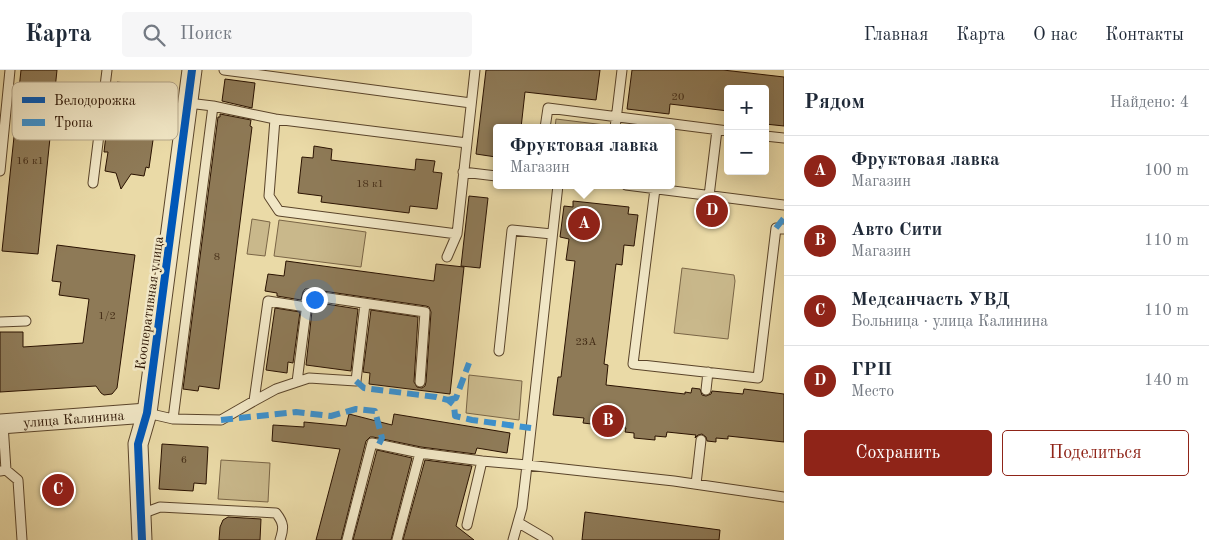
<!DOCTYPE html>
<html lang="ru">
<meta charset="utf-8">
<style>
:root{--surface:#fff;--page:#f6f6f7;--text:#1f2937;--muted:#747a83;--line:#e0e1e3;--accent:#8f2418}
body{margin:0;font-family:"Old Standard TT",serif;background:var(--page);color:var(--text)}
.controls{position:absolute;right:15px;top:15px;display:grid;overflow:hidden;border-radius:5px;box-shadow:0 5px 20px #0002}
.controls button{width:45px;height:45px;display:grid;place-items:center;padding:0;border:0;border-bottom:1px solid var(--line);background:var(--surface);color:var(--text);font:25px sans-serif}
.you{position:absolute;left:314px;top:229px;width:18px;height:18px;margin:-12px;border:4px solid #fff;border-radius:50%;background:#1a73e8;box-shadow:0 0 0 8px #1a73e833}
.badge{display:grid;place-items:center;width:32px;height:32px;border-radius:50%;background:var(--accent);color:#fff;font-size:16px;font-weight:700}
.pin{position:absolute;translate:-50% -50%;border:2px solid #fff;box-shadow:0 1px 5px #0006}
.popup{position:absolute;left:493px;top:54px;width:182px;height:65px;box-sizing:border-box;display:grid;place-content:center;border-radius:5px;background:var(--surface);filter:drop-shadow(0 1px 4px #0005);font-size:16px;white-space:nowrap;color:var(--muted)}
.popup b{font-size:19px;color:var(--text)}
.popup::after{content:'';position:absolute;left:50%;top:100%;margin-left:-10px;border:10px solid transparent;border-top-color:var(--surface)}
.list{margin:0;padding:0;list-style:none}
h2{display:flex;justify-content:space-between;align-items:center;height:65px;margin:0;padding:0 20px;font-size:21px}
h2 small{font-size:16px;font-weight:400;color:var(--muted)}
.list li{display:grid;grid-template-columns:32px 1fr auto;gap:15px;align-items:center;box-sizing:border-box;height:70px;padding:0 20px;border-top:1px solid var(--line)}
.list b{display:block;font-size:19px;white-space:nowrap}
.list p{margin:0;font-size:16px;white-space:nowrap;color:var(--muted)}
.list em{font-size:16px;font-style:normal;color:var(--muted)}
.actions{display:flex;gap:10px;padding:15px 20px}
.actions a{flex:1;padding:11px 0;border:1px solid var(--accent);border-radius:5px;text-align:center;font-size:18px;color:var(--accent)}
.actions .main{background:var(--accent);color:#fff}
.icon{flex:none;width:28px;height:28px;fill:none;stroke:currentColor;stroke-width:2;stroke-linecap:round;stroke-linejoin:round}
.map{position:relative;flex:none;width:784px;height:470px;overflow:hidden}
header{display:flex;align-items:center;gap:30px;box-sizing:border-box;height:70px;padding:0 25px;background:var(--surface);border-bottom:1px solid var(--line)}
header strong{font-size:24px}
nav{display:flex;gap:28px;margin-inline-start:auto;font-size:18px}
.search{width:350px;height:45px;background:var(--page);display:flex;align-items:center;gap:12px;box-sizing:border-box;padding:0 18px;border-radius:5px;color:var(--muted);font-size:19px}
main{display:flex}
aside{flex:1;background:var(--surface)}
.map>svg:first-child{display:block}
</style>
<header>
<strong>Карта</strong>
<div class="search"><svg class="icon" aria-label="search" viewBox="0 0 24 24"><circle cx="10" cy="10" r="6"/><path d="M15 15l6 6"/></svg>Поиск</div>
<nav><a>Главная</a><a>Карта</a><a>О нас</a><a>Контакты</a></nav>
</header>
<main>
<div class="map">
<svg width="784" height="470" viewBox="0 0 784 470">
<rect width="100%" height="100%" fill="#eadaa7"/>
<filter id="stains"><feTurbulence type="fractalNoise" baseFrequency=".004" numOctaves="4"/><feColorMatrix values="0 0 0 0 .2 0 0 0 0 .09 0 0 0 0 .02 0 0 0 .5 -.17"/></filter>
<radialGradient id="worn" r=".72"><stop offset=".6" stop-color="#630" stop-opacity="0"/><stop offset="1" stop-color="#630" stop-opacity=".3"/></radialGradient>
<path fill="#c9b88b" stroke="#7a6546" d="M556,49L605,55L604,58H555Z
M252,149L270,152L265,186L247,184Z
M279,150L366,162L361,197L274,186Z
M682,198L734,205L735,211L728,269L674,263Z
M469,305L522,311L519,350L466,343Z
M221,390L270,393L268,432L218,429Z"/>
<path fill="#8e7a57" stroke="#2a1201" d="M21,0H57L38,184L2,181Z
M486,0H600L596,30L525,22L521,58H496V87L476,84Z
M632,0H723L784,7V56L765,54V19H728V41L670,34L669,44L627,39Z
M225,9L255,13L252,38L222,31Z
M117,12L156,17L150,62L154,63L149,98L146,97L144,106L131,104L121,119L116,103L105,101L108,82H104L106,65L110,66Z
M220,44L251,50L250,56L252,57L219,319L199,316L198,321L183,319L218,47H220Z
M314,76L332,79L331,90L415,100L416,89L435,91L433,102L442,103L437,139L410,136L409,143L321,132L322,126L298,123L302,87L313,88Z
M469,126L488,128L480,198L461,196Z
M573,131L629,137L628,144L638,145L634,176L624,175L622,195L616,194L604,294L608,295L606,315L685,324V322L691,323L692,318L700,319L702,325L706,326L711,324L712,321L743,324L744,319L784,324V372L728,366V369L716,368V372L707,371L706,367L702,364L698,365L695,368L696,365L667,362L666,367L655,366V370L634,368V363L625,362L626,358L583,353L584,348L553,345L558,307H561L575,191L566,190L569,169L560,167L564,136L573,137Z
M57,175L135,185L117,318L112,324L104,325L101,323L96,316L0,322V262H23V277L83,273L89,229L59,225L61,212L52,211Z
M286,191L434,211L436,194L464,197L450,324L369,314L370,303L363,302L371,240L418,247L414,312L417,317L422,318L425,316L426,312L431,242L429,237L426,236L309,219H305L303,222L301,230L277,226V223L265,221L268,204L284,206Z
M313,232L358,239L351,301L306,295Z
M275,238L300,242L293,293L288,292L287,303L266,300Z
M349,344L392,355L394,344L510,363L507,383L477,378L475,384L421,377L373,367H370L366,371L341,470H316L340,379L272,371L273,355L304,357V352L346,356Z
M162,374L208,377L206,414L194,413L193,421L159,419Z
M377,380L412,388L391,470H353Z
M425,390L472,396L456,456L474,470H403Z
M585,442L720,460L719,470H582Z
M228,447L261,449L260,470H219L220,457L223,450Z"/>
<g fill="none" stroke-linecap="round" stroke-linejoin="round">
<g stroke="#5a442a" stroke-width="11">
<path id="lane" d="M224,0L471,33
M188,33L213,36L275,49
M545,58L548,38L728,61
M615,58L622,0
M765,66L784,68
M467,73L275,49L269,126L279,141L457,164L475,0
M0,101L10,0
M463,102L496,106
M93,113L107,0
M558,115L527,395L674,411L784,427
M626,115L784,135
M655,119L633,294L758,308L776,158L784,159
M709,126L717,60
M447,187L457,164
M0,252L26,251
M499,281L512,160L552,164
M297,312L308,225L425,242L420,312
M706,320L708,302
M254,331L276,319L309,308L356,311L365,234
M147,343L173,349L221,350L254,331L268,231L306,237
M173,349L213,36
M3,354L6,400
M0,401L6,400L18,410L22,470
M696,414L701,370
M141,444L160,437L276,443C284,453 284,458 280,470
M519,453L548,470
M467,455L482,391
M347,470L372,373L420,383L482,391L527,395L522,438L513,470
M397,470L420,383"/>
</g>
<g stroke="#5a442a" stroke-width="21">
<g id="street">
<path id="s1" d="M0,354L147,343"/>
<path d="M142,470L138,374L147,343L192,0"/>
</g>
</g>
<use href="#lane" stroke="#f1e7c6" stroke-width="9"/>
<use href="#street" stroke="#f1e7c6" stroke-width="19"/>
<path stroke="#3c92d0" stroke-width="6" stroke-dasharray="12 6" stroke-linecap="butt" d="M776,158L784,148
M356,311L364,318L436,327L448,330L454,335L455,346L472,350L531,358
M448,330L456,328L469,293
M221,350L296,342L331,346L356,339L375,341L382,368L379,374"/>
<g stroke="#f1e7c6" stroke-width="11">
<path id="cycleway" d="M142,470L138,374L147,343L192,0"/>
</g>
<use href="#cycleway" stroke="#0057b8" stroke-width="8"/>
</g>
<g text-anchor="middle" stroke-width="5" stroke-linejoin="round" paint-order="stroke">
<g font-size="11" fill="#432c16">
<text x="678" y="30">20</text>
<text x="30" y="94">16 к1</text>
<text x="370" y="117">18 к1</text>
<text x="217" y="190">8</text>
<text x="107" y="249">1/2</text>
<text x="586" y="275">23А</text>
<text x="184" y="393">6</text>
</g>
<g font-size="14" fill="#2a1201" stroke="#f1e7c6">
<text transform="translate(149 233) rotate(-82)" y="5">Кооперативная улица</text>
<text dy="5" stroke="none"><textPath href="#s1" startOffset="74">улица Калинина</textPath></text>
</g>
</g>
<rect x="12" y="12" width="166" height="58" rx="8" fill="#f1e7c6" stroke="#b5a78b" stroke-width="1"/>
<rect x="22" y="27" width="23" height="6" fill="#0057b8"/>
<rect x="22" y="49" width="23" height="7" fill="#3c92d0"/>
<g font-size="14" fill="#2a1201">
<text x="54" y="35">Велодорожка</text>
<text x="54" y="57">Тропа</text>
</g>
<rect width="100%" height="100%" filter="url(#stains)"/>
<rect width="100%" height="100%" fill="url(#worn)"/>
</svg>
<div class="controls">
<button>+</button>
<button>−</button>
</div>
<div class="you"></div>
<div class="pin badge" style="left:584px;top:154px">A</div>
<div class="popup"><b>Фруктовая лавка</b>Магазин</div>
<div class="pin badge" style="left:608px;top:351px">B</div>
<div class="pin badge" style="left:58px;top:420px">C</div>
<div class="pin badge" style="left:712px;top:141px">D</div>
</div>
<aside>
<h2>Рядом<small>Найдено: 4</small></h2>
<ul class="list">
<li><span class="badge">A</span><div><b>Фруктовая лавка</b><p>Магазин</p></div><em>100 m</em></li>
<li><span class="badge">B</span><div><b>Авто Сити</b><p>Магазин</p></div><em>110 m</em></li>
<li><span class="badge">C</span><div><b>Медсанчасть УВД</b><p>Больница · улица Калинина</p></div><em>110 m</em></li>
<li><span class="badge">D</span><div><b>ГРП</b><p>Место</p></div><em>140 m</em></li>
</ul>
<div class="actions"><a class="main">Сохранить</a><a>Поделиться</a></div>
</aside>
</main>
